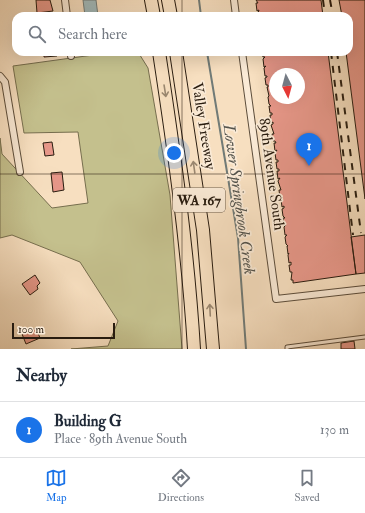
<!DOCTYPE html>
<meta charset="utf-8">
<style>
:root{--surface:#fff;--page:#f6f6f7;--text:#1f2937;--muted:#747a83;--line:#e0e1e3;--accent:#1a73e8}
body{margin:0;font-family:"IM FELL Double Pica",serif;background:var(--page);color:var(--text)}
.compass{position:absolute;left:269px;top:68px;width:36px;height:36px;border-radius:50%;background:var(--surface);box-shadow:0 4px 16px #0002;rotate:174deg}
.scale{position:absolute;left:12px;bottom:10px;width:103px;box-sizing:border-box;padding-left:4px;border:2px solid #291c0f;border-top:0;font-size:11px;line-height:14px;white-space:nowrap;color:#291c0f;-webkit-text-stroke:3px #faead6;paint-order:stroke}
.you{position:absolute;left:174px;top:153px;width:14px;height:14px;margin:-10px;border:3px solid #fff;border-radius:50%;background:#1a73e8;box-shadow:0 0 0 6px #1a73e833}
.badge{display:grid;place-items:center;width:26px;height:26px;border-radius:50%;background:var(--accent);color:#fff;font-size:13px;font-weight:700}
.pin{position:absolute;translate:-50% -33px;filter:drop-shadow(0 1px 2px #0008)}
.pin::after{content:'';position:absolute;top:21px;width:14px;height:12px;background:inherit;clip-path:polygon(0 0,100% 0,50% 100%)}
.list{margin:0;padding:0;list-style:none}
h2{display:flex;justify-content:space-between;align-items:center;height:52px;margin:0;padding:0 16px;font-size:17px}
h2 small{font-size:13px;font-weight:400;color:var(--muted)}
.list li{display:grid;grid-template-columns:26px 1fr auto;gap:12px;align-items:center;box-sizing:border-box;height:56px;padding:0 16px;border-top:1px solid var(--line)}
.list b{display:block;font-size:15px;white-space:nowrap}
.list p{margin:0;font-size:13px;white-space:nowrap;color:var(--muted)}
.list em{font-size:13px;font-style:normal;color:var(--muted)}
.icon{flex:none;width:22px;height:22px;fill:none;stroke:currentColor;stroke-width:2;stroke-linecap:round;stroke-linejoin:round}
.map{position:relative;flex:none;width:365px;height:349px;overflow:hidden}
.search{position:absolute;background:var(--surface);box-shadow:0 4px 16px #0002;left:12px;right:12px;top:12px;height:44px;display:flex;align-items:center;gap:10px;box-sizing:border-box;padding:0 14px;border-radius:12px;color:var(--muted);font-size:15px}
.sheet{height:108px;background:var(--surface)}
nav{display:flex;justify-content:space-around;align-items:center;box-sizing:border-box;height:56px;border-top:1px solid var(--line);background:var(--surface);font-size:11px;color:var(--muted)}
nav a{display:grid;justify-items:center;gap:2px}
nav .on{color:var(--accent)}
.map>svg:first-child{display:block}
</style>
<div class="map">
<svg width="365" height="349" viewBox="0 0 365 349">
<rect width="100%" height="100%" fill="#f7dfc0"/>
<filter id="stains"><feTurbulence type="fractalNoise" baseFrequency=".005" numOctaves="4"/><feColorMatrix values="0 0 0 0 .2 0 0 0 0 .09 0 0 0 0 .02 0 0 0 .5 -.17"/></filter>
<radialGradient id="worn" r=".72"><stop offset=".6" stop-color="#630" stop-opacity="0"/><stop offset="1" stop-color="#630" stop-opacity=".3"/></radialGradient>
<path fill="#c4c08d" stroke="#766e4e" d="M115,52H138L148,68L170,195L182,349H71L108,346L118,321L80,262L12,235L0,238V138L2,154L52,208L88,203L78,132L24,133L13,66Z"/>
<path fill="#a1babc" stroke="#717b77" d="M83,0H96L98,16H85Z"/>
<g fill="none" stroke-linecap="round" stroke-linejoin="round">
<path stroke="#717b77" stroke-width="2" d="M199,0L201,16
M207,52L238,238L246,349"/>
</g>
<path fill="#e79789" stroke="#291c0f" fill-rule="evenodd" d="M36,0H50L53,11L37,13Z
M256,0H321L323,16H257L259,10L257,11L256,3H258Z
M339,0H365V199L346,52H349V16H342Z
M44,52H57V56L44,57Z
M262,52H328L356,274L293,283V280H291L292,272H290L289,265H291V262L289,263L288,255L289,253L288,254L287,246H288L286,244L285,237L287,235H285L284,227L286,225L284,226L283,218H285L283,216L282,209L284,208V206L282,207L281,199L282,197L280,198L279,190H281L278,181L280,178L278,179L277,171H279V169H277L276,162H278V160H276L275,153L277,150L275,151L274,143H276L275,141H273L272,134H274L271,125L273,124V122L271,123L270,115H272V113H270L269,106H271L269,104L268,97L269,96L267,87H268V85H266L265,78L267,77V76H265L264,68L266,66L264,67L263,59L265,57H263ZM275,74H299V98H275Z
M52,142L54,155L45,156L43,143Z
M62,172L64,190L53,192L51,173Z
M365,235V273L356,274L351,237Z
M35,275L40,283L37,286L38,289L30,295L22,284Z
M36,328L40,338L26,344L22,334Z
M354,341L355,349H341V343Z"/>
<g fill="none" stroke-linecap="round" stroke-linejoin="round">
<g stroke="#5c4d3b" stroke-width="5">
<path id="lane" d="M287,349V347L365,337"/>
</g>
<g stroke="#5c4d3b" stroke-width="8">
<path id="street" d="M65,0L67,16
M234,0L236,16
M71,52V56
M242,52L276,299L365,289
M0,76L5,82L20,172"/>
</g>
<g stroke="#291c0f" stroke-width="14">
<path id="highway" d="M151,0L154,16
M168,0L171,16
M159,52C174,150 188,250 194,349
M176,52L203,230L213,349"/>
</g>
<use href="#lane" stroke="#faead6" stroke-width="3"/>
<use href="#street" stroke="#faead6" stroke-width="6"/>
<use href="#highway" stroke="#f7dfc0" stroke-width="12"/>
<path stroke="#291c0f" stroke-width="2" stroke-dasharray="7 7" stroke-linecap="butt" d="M323,0L325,16
M330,0L333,16
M331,52L353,235
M337,52L361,233"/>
</g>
<defs><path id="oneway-shaft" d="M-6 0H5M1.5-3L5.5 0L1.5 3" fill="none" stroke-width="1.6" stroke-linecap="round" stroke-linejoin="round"/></defs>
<g stroke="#9a8770">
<use href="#oneway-shaft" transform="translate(165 91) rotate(81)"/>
<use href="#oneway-shaft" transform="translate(194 167) rotate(-98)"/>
<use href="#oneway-shaft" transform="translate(210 310) rotate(-93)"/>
</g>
<path fill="none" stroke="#291c0f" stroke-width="1" stroke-opacity="0.55" d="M182,0V16M182,52V349M0,174H365"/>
<g text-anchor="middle" stroke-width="3.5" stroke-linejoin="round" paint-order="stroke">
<rect fill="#faead6" stroke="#685a4b" stroke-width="1" x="173" y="188" width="52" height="24" rx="3"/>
<g font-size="14" font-weight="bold" fill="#291c0f">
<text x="199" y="205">WA 167</text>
</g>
<g font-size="15" fill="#291c0f" stroke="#faead6">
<text transform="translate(204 126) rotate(81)" y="5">Valley Freeway</text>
<text transform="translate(272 174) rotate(82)" y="5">89th Avenue South</text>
</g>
<g font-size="16" font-style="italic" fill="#53534c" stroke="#faead6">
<text transform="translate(240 199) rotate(82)" y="6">Lower Springbrook Creek</text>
</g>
</g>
<rect width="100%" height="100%" filter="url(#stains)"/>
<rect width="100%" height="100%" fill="url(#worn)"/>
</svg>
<svg class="compass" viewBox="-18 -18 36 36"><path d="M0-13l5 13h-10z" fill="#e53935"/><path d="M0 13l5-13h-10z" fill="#747a83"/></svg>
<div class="scale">100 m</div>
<div class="you"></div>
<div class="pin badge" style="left:309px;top:166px">1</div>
<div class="search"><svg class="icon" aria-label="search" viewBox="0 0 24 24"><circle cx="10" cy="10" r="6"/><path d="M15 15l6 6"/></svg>Search here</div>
</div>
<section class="sheet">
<h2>Nearby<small></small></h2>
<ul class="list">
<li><span class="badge">1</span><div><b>Building G</b><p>Place · 89th Avenue South</p></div><em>130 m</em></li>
</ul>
</section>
<nav>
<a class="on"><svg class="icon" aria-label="map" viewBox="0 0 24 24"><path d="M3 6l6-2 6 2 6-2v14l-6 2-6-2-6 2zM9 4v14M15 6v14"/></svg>Map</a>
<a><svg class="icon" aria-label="directions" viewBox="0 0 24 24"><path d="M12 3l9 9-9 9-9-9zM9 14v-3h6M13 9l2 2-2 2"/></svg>Directions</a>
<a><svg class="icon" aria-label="saved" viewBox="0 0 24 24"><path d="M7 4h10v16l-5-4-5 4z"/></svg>Saved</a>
</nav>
